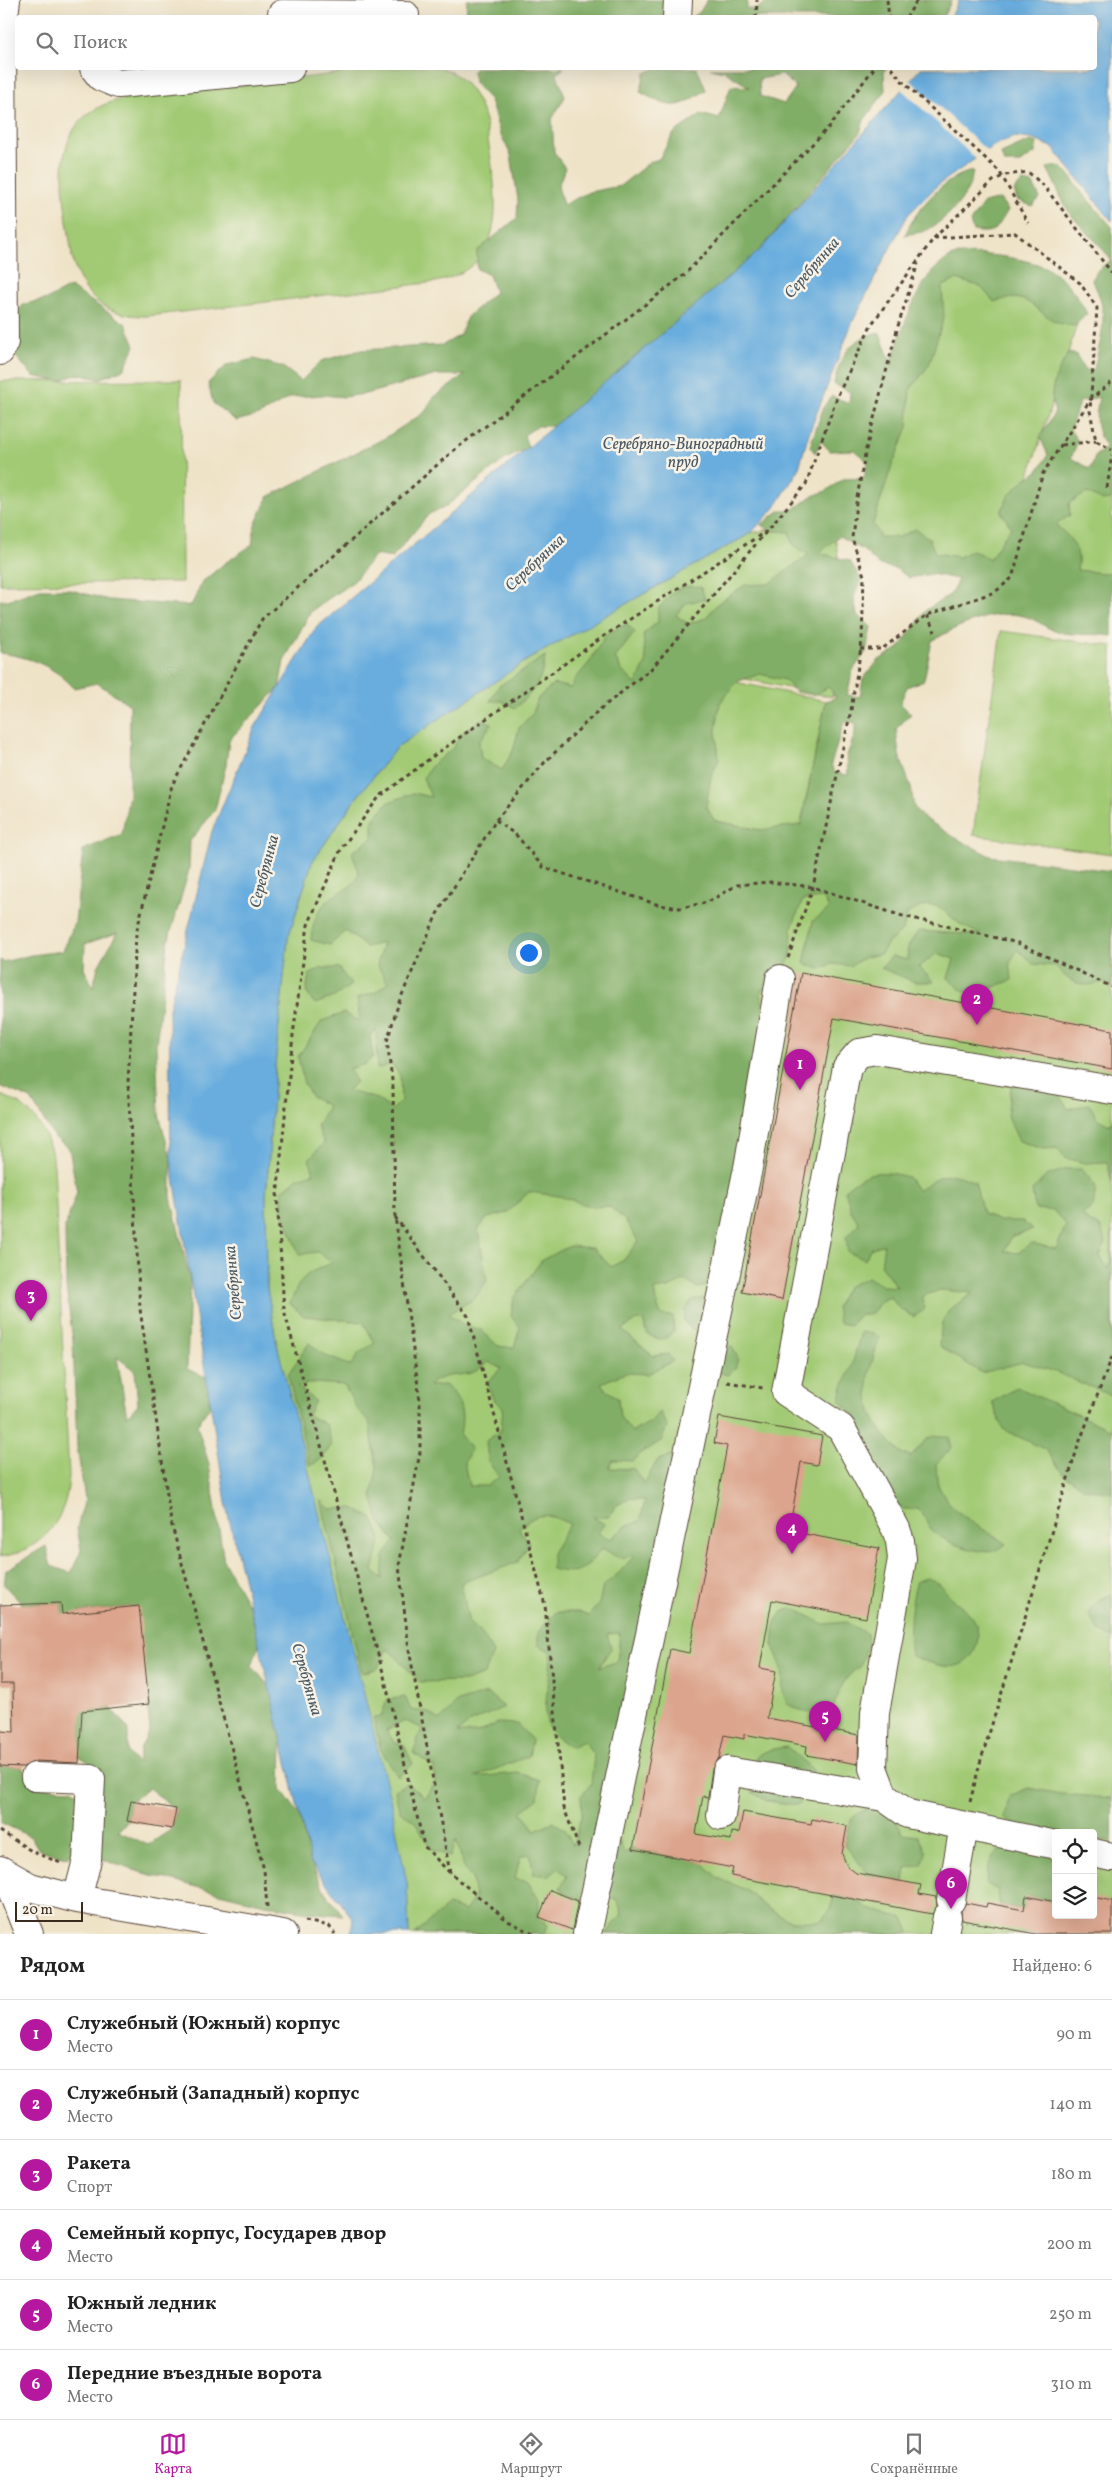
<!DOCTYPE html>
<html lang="ru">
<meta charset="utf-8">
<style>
:root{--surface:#fff;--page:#f6f6f6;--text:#222;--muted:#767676;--line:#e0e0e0;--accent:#b5179e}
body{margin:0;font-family:Vollkorn,serif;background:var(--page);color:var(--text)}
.controls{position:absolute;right:15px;bottom:15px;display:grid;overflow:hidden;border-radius:5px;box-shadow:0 5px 20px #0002}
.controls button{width:45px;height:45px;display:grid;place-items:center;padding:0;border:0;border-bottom:1px solid var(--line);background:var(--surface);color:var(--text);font:25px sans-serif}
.scale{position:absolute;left:15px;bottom:12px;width:68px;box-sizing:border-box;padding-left:5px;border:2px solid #3b2a1e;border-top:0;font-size:14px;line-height:18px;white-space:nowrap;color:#3b2a1e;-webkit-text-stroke:4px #f7f3e8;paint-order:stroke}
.you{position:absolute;left:528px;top:952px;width:18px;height:18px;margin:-12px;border:4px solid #fff;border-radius:50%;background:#1a73e8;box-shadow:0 0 0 8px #1a73e833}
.badge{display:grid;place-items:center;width:32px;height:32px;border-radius:50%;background:var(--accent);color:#fff;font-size:16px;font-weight:700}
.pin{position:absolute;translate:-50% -41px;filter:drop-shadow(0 1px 2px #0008)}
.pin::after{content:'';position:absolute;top:26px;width:18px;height:15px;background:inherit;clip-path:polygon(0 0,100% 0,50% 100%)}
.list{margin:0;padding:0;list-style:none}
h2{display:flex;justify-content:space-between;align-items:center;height:65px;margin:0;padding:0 20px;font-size:21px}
h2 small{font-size:16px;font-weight:400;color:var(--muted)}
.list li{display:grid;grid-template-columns:32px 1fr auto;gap:15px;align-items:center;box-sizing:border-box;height:70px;padding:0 20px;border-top:1px solid var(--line)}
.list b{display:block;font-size:19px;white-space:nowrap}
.list p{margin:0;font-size:16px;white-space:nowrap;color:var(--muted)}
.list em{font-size:16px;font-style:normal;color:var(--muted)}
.icon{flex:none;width:28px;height:28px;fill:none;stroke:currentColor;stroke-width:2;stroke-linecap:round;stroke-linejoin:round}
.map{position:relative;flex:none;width:1112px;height:1934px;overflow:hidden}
.search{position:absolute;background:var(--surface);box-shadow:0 5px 20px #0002;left:15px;right:15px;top:15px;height:55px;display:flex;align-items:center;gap:12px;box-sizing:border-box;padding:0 18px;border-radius:5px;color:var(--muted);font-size:19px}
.sheet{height:485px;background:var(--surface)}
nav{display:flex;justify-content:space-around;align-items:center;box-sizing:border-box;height:70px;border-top:1px solid var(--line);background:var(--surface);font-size:14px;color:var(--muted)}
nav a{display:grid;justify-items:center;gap:2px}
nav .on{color:var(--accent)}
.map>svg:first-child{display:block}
</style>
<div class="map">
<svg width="1112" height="1934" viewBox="0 0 1112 1934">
<rect width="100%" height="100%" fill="#f7f3e8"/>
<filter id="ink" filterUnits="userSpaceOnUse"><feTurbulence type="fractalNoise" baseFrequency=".02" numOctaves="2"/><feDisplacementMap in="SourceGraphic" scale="10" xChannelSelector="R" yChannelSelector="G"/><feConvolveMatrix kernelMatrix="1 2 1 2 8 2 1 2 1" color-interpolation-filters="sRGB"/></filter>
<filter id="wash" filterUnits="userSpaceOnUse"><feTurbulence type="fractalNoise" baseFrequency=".0096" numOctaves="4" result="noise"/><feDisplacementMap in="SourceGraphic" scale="20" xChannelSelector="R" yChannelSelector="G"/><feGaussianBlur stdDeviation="1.12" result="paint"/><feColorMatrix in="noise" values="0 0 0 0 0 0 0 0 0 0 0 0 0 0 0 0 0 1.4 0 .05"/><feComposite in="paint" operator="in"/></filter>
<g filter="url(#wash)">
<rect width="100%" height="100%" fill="#efe3c7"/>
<path fill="#a2ca75" stroke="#6e7a4a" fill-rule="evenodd" d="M386,68C401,68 427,64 441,68C467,76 480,100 486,124C493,185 518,263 436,282L148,316C106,317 82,298 72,257C65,195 40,118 122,99Z
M942,274L1079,318L995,582L857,538Z
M181,380L182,582L0,584V381Z
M1055,481L1112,489V580L1044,572Z
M832,516L847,614L832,697L712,672L681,824L1112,900V1934H409L407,1883L276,1340L267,1288L266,1196L276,1053L288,938L312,862L354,801L397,747L457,706L529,659L751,533ZM1056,1833H1093V1915H1056Z
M1001,631L1112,646V854L973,835Z
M721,679L826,701L798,838L693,816Z
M0,1095C33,1105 49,1133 54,1165L69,1476C67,1519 44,1550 0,1557Z"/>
<path fill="#81ae66" stroke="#5e6c42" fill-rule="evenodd" d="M467,0H673L671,17L466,18Z
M707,0H747V9H756L770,0H952L943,17H692L700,12Z
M475,68H564L557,74L565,97L552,119L554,152L565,168L558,186L563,205L589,192L620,186L650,162L659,159L674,133L701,114L719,119L731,86L749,87L724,71L710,68H886L884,72L885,92L864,120L860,133L759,251L554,426H538L524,435L528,448L504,460L445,507L429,514L392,558L375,555L354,581L311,611L284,661L279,688L229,740L226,765L215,810L190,841L189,870L168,942L156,1045L159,1114L171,1159V1197L190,1281L187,1369L206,1377L210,1406L197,1425L209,1464L224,1562L250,1608L259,1644L252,1666L269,1686L282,1740L281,1789L299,1814L311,1863L325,1892L343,1915C292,1913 249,1900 200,1888C160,1877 118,1868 80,1850L66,1857L39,1850L31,1837L0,1822V1766L22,1767L33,1787L72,1789L82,1797L84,1814L93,1765L79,1756L65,1736L61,1603L22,1604L4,1585L6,1570L46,1546L51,1566L71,1573L81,1550L77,1528L85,1499L77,1447L73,1341L66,1287L65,1227L77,1192L69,1148L54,1137L31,1099L0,1086V960L3,962L31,955L63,951L75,922L83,850L122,834L129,795L130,705L97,683L74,688C54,666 30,657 0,653V600H8L40,589H67L109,600L191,606L202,582L225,563L252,545L255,525L268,497L385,438L425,412L433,398L465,375H437L365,394L344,397L323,395L291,397L259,415L236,421L213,403L208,383L227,365L254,359L283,367L301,381L321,361L361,350L443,345L460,335L467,317L495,292L489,275L477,269V251L517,218L518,200L511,155L500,134L490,100L475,84L472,73ZM782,75L796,87L784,104L760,96L759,79ZM117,933L98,967L93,987L84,969L85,944ZM117,1357L135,1371L138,1404L127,1417ZM138,1606L150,1730L141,1747L138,1763L128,1754V1729L111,1708L89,1710L79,1612ZM149,1788L176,1810L172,1829L148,1845L118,1831L127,1821L131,1801Z
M658,68H697L706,90C676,111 671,109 640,92L645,73Z
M1030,141L1037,143L1035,153L1020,163H1004L1001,154Z
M1059,166L1068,173L1082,193L1112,227V499L1103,501L1087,493L1069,503L1070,515L1056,525C1071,538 1082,549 1077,570L1104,573L1112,572V636C1095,633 1075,636 1058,632C1047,629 1038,620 1027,617C997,607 957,626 932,641L924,680L907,687L900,703L911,714L896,729L899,755L911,787L914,807L921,816L954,837L990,856L1112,871V989L1104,982C1081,988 1071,985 1056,966L1033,964L1018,950L1010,962L1012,980L991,988L981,998L960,989L948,978L954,959L937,953L919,967L934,982H915L881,968L892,956L907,960L908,947L918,931L981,935C974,931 966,928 960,924C937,906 937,898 908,913L903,930L887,944L881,954L865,957L851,966L832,964L819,969L804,963L813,921L829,909L823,898L803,900L792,927L791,957L774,981L761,990L766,1037L712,1285L698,1288L684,1280L669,1288L654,1290L656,1302L661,1315L673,1316L674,1332L662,1340L648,1335L643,1321L636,1320L622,1330L653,1356L668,1354L673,1361L648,1374L625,1373L601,1383L605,1389L618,1398L620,1417L632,1432L649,1423L660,1412L667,1427L661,1441L644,1451L632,1461L613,1460L609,1468L634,1469L644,1484L657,1461L671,1455L675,1467L615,1829L624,1853L633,1849L702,1862L718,1878L746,1890L768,1909L792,1921H820L830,1910L834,1895L858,1900L868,1909L904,1918L910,1932L908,1934H606L622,1915L618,1901L595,1892L584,1900L571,1896L560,1888L567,1876L558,1868L548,1876L534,1874L530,1854L520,1857L515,1879L528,1882L539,1900L538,1918L548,1925L545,1934H415L448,1905L465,1911L475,1897L472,1878L465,1871L456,1840L450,1857L432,1849L416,1823L399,1810L395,1790L407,1783L425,1798L436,1779L434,1767L413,1753L422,1728L405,1721L386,1730L395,1743L404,1745L413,1764L398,1777L381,1750L373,1717H381L387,1700L405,1697L411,1710L428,1712L440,1720L458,1702L487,1693L504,1707L469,1723L457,1733H477L498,1723L517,1724L532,1740L529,1756L475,1777L518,1773L540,1780L538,1799L521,1812L535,1830L553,1822L565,1829L573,1845L582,1815L581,1796L591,1784L594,1756L584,1741L570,1747C565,1743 556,1738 552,1733C537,1714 554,1675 550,1651L538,1645V1632L556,1612H579L588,1616L599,1604L603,1586L620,1572L634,1556L619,1558L602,1548C585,1570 579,1576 552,1569V1553L570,1524C547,1514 538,1510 519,1529L529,1543L518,1562L461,1583L469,1623L483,1635L493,1653L485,1674L465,1681L420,1682C408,1671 400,1659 387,1649L378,1668L362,1673L321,1500L330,1509L353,1508L373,1519L381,1539L373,1571L382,1579L384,1556L395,1541L379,1521L372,1495L377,1468L369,1421L357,1409L344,1385L314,1383L297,1386L315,1401L308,1415L326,1425L332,1444L323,1458L310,1466L288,1375L309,1343L324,1355L351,1366L359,1353L375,1343L363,1322L304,1316L290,1304C301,1275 305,1274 332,1263L318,1252L299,1254L282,1210V1191L297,1178L314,1173L309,1159L324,1143L317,1126L328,1106L312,1097L304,1084L298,1057L322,1021L344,1013L360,1022L357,998L376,992L388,983L377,965L383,943L366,947L346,931L330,945L311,940C313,920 319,904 337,894C350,886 351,888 359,874L352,852L373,837V820L387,803L413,793L431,797L423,778L433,764L452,749L461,734L480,720L492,723L479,742L481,758L502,770L513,751L519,728L533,713L538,698L554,684L571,688L575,679L589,663L606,634L627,624L635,632L615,658L622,671L636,684L646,663L643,634L658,622V609C671,593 679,583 701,587L705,599L686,603L676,615L688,624L706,618L717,604L745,585L769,584L808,555L793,544L789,532L774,531L761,525L780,510H793L810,497L826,491L843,479L864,478L868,462L854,450L830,451L821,441L815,453L810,446L824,406L832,396L849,403L850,392L834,384C840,355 850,339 879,332L891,362C901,335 913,294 932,272C937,267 947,258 953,256C977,251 1034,258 1054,272C1068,282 1080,299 1087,314L1074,326C1067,325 1059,324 1054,321C1030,306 1027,291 994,302L981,287L957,279L942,287L944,317L929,365L910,390L908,427L891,468L873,524L880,537H899L915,529L929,538L935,553L959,557L972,550L990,559L1011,527L1001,512L1009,495L1024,480L1038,471L1048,455L1040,437L1055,412C1047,389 1057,374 1068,353L1077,355L1084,370H1094C1101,334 1111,314 1092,280L1098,270L1111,260C1101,245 1089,235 1077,222C1064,208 1056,185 1047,168ZM1099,397C1095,419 1094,428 1106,448L1096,455L1090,469L1071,458L1078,441L1070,430L1079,402ZM839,536L863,550L879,565L897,569L909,578L931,574L958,579L951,594L926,610L899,648L879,660L863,679L860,697L847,695L853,670L866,652L871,627L857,615L854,598L861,579L850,561L819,553ZM760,674L785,680L796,692L814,695L829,687L836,698L826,701L801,825L760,830L715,821L706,807L711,776L719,760L716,730L720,703L736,682ZM844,722H855V734L847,755L848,775L835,773L831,764ZM376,1029L377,1069L391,1064L400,1075L401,1101L392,1110L377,1099L348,1091L356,1081L349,1069L365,1064L373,1057L370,1036ZM529,1192L559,1196L593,1207L609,1206L625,1220L638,1241L624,1260L611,1267L593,1248L570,1246L542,1260L514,1298L511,1316L520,1327L514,1348L498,1346L481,1330L464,1325L448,1314L474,1299L487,1281L478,1230L487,1218L507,1213ZM488,1362L501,1368L487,1382L493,1399L503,1407L501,1430L486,1441L488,1461L499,1477L487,1486H469L464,1463L471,1448L460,1435C464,1414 463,1399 445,1385L429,1386C441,1373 455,1377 471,1373C477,1372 483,1365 488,1362ZM631,1498L645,1501L640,1521L626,1526L611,1539L598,1533L604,1524L593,1517H609L615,1506ZM620,1633L617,1662L599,1667L611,1648L607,1634Z
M973,171C970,196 950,216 929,229C922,233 913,233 905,235C916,209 945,176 973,171Z
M1022,182L1033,184L1040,198L1032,206L1017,200L1014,190Z
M1000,199L1008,210C997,228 996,235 973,231L970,222L984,203Z
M70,287L126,324L135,346L124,369L99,379L78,374L59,381L33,376L11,351L12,319L24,304L48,299Z
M545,656C543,681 533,692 515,708L502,701H490L499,686Z
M322,968H339L351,985L334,997L315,1004L306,992L309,975Z
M1028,1081L1056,1088L1068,1109L1089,1104L1098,1119L1109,1125L1112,1120V1183L1107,1162L1085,1163L1065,1158L1057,1148L1043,1149L1019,1141L1007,1116L1011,1087Z
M1066,1169H1082L1096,1187L1093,1207L1082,1215L1091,1223L1101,1227L1105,1243L1100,1256L1108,1269L1111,1258L1112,1232V1396L1053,1371L1023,1362L982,1373L939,1346L942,1322L950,1309L973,1293L940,1290L923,1296L924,1310L913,1317L899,1308L890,1297L881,1301L872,1313L859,1315L850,1325L839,1323L836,1307L847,1287L868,1277L883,1286L897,1287L881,1266L884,1244L870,1249L865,1260L848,1252L846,1237L859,1223L851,1211L845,1190C868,1169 879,1170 908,1177L918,1191C941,1173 948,1170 975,1182L983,1213L999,1221H1023L1032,1230L1012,1236L1004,1251L1018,1253L1031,1243L1056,1249L1066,1225L1054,1211L1035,1209L1032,1191L1046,1176Z
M703,1298L710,1306L705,1330H692L684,1321L685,1310L692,1300Z
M861,1332L872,1333L880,1337C867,1374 859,1403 885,1436C894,1446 898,1453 911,1457C924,1442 928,1432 949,1437L952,1448L936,1464C937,1471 936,1480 939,1487C952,1515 982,1527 1006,1544C1003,1546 999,1550 996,1551C980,1555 941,1542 931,1529C926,1522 924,1515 918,1509H896L857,1449L856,1417L840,1400L842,1389L852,1366Z
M726,1345L732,1347L738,1358L735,1369L727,1375L711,1369L713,1354Z
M1017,1387L1109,1429L1112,1427V1493L1084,1488L1063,1474L1046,1450L1003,1429L992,1402Z
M927,1578C942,1583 943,1589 953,1600C958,1605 966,1609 971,1615C984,1631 978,1661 956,1666C942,1669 924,1660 911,1656C908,1635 910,1603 917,1581Z
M1112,1594V1638L1098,1630L1089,1614L1098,1600Z
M793,1608L824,1624L846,1622L867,1634L868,1645L860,1667C841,1677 837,1698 830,1718L797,1709L787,1704L783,1693L782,1668L773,1646L775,1622L782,1612Z
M787,1747L813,1770L811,1793L797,1805L767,1801L752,1792C753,1758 750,1751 787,1747Z
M1028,1788L1061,1794L1112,1798V1841L1093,1839V1833H1056L1020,1828L1005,1818L1009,1797Z
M877,1805L893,1815L903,1834L918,1836L926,1853L922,1864L906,1868L904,1882L870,1876L844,1844C849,1818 852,1813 877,1805Z
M1019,1846L1047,1852L1056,1860V1902L1027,1896L1024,1910L1000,1905L998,1890L986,1884C990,1857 990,1849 1019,1846Z"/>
<path fill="#69adde" stroke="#526c7e" d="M959,0H1112V221L1052,147L1032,139L1014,137L995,145L938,185L908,215L890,248L852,323L809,433L798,471L774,509L751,533L529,659L397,747L354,801L312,862L288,938L276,1053L266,1196L267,1288L276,1340L390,1798L407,1883L409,1934H351L353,1919L311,1863L228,1514L171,1159L169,1009L212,831L255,727L316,628L759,251L921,68H1094V18L951,17Z"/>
<path fill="#efe3c7" d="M908,78L988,152L977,160L900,88Z"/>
<g id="blocks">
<path fill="#dca48c" d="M801,973L1112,1030V1069L834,1018L782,1300L742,1292Z
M719,1417L822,1436L817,1465L801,1462L789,1531L879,1548L866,1618L772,1600L760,1668L776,1671L767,1718L859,1735L858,1764L806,1755L807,1746L744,1734V1739L724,1735L719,1758L712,1769L708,1797L703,1796L696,1834L731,1840L732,1832L739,1833L743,1812L811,1824L812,1819L847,1826L842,1854L847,1866L856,1873L921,1885L919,1894L936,1897L937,1906L932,1914L731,1876L733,1868L633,1849L670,1649L689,1653L727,1446L714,1443Z
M61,1603L62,1614L139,1606L149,1704L82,1711L79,1763L36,1761L23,1767L0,1766V1731L14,1732L13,1684H0V1605Z
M131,1801L176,1809L172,1829L127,1821Z
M550,1890L578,1901L572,1930L539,1917Z
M1026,1896L1056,1902V1915H1093V1897L1112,1901V1934H1036L962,1920L961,1911L966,1903L986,1907L987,1903L1024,1910Z"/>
</g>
</g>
<g filter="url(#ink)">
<use href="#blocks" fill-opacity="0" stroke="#564637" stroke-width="1"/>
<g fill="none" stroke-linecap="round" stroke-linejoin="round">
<g stroke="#564637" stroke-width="30">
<path id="minor" d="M282,14L405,15
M677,18L678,0
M94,68L101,77L118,84L290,68
M0,351L4,342L2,31L6,0
M35,1777L91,1779L87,1860L77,1899
M721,1816L727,1771L884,1797
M1056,1845L908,1814L884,1797L873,1768L875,1713L902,1559L900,1541L896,1529L841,1428L786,1392L847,1067L859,1053L877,1050L1112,1090
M1093,1853L1112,1857
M0,1870L30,1887L77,1899L283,1934
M0,1871L11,1888L29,1934
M951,1900L964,1826
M587,1934L748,1168L780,979
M944,1934L947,1917"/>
</g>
<path stroke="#564637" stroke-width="3" stroke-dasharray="4 4" stroke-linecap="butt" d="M887,0L889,18
M756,18L757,0
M906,18L917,0
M891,68L901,80L999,171L1028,223
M934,238L1015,233L1080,283L1097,308L1090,411L1096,441L1112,450
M1062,445L1096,441
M1107,488L1112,455
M927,615L935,632
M860,649H882L927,615L995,592L1012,578L1043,473L1090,400L1112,382
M496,820L517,836L543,867L659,905L680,908L708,902L737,885L770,882L813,887L899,915L1018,943L1112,987
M788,958L813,887L851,710L862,641L864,576L852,538L856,503L866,449L898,326L918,263
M395,1217L468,1316L545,1605L564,1808L579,1848
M727,1382L763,1388
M970,1802L980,1763L1078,1446L1112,1357
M0,1831L33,1852L61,1863
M450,1873L409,1649L399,1566L420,1452V1401L395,1216L393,1088L387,1041L399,1002L437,914L496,820L545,762L598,711L652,668L766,532
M267,1907L264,1870L171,1522L140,1309L128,1082L136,934L172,785L262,619L453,451L684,275L829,127L874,68
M305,1921L329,1926L335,1934
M533,1934L508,1921L450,1873L424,1846L384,1676L284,1310L277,1197L293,1035L308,925L341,849L379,797L436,754L604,636L768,530L806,484L837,397L871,325L934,238L993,181L1005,175L1028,172L1043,185L1112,273"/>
<use href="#minor" stroke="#fff" stroke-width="28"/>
</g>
</g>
<g text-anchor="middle" stroke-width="5" stroke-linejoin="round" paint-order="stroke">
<g font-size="16" font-style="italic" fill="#4b5861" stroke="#f7f3e8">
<text transform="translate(811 267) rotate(-49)" y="6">Серебрянка</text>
<text x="683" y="449">Серебряно-Виноградный<tspan x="683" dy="18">пруд</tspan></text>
<text transform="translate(534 562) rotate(-43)" y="6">Серебрянка</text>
<text transform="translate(263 871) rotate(-75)" y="6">Серебрянка</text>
<text transform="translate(232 1283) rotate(-95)" y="6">Серебрянка</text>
<text transform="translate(308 1679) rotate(74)" y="6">Серебрянка</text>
</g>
</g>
</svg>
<div class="controls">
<button><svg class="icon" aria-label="locate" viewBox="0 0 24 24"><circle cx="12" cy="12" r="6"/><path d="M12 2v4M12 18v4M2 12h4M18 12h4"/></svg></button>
<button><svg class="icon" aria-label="layers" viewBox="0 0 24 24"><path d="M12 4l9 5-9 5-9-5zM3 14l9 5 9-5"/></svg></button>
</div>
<div class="scale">20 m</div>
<div class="you"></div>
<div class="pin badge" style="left:800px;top:1090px">1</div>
<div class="pin badge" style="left:977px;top:1025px">2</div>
<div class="pin badge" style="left:31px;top:1321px">3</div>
<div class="pin badge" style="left:792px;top:1554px">4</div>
<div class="pin badge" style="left:825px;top:1742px">5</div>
<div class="pin badge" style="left:951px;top:1909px">6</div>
<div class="search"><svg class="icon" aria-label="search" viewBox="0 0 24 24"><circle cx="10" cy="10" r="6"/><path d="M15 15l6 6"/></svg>Поиск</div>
</div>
<section class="sheet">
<h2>Рядом<small>Найдено: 6</small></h2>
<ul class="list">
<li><span class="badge">1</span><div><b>Служебный (Южный) корпус</b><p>Место</p></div><em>90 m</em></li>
<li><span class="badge">2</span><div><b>Служебный (Западный) корпус</b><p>Место</p></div><em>140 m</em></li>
<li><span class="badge">3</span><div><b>Ракета</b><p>Спорт</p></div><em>180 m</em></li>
<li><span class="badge">4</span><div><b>Семейный корпус, Государев двор</b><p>Место</p></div><em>200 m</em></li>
<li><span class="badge">5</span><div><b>Южный ледник</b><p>Место</p></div><em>250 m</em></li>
<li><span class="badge">6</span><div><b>Передние въездные ворота</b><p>Место</p></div><em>310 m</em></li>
</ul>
</section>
<nav>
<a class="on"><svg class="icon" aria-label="map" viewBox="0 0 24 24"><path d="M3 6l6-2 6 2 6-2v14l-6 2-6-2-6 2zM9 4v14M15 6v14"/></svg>Карта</a>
<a><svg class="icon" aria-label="directions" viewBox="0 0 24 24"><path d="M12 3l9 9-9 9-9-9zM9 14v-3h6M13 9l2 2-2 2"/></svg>Маршрут</a>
<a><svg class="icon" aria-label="saved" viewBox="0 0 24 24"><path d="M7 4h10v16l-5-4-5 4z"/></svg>Сохранённые</a>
</nav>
